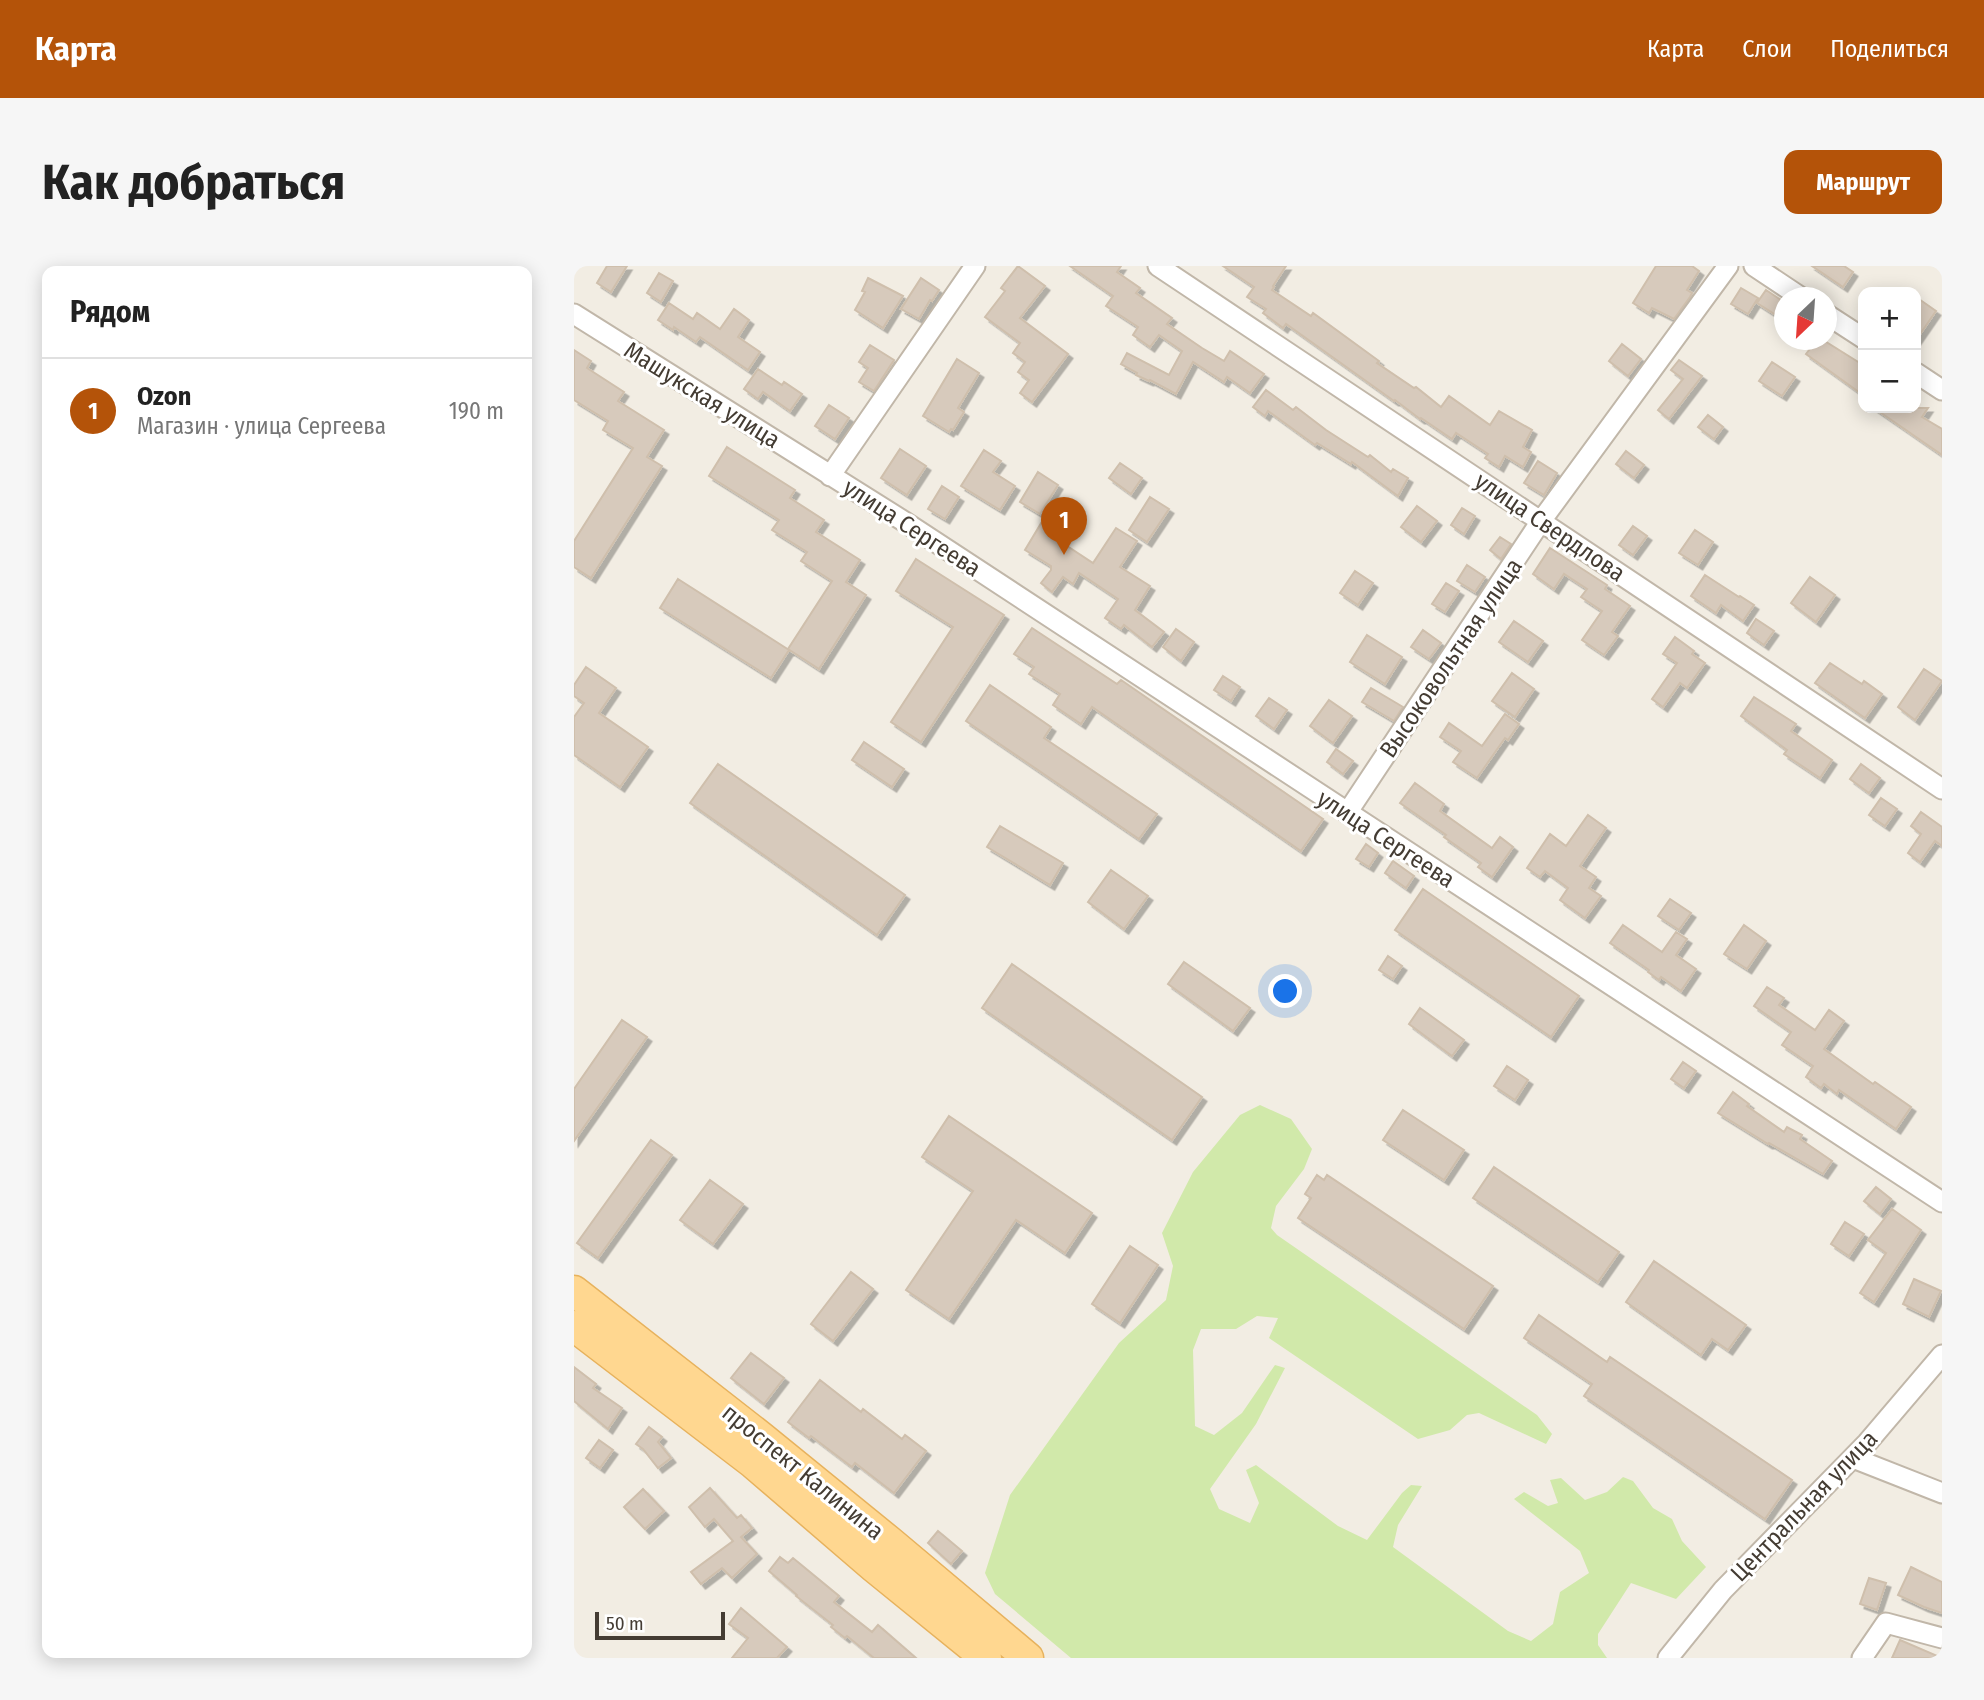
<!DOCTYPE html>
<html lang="ru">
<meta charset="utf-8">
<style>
:root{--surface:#fff;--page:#f6f6f6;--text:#222;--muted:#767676;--line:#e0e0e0;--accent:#b45309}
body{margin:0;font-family:"Fira Sans Condensed",sans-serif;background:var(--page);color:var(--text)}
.controls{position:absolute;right:21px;top:21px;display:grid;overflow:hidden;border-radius:14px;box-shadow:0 4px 18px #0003}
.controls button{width:63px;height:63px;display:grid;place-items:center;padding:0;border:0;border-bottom:2px solid var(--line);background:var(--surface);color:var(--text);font:35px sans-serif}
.compass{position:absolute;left:1200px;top:21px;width:63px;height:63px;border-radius:50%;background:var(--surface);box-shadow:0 4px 18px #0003;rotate:205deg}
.scale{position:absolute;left:21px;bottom:18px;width:130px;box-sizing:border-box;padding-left:7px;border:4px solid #443c33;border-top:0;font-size:19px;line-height:24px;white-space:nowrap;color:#443c33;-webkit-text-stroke:5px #fff;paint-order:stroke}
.you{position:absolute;left:712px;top:726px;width:24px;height:24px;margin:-18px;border:5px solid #fff;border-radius:50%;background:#1a73e8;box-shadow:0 0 0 10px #1a73e833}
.badge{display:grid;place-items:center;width:46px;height:46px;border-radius:50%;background:var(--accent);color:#fff;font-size:23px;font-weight:700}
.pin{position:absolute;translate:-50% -58px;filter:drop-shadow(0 2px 4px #0008)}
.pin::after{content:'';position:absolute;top:37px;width:24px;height:21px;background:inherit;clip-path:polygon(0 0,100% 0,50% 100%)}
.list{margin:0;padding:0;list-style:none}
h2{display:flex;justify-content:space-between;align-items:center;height:91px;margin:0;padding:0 28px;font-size:30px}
h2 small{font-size:23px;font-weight:400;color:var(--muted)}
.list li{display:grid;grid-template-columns:46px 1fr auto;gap:21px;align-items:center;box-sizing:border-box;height:105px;padding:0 28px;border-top:2px solid var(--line)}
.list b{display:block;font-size:26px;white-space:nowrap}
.list p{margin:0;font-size:23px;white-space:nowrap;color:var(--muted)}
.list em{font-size:23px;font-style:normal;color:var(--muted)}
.map{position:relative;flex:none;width:1368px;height:1392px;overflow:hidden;border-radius:14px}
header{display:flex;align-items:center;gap:42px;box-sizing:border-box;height:98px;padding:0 35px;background:var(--accent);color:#fff}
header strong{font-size:33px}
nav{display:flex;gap:38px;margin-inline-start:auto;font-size:24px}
.intro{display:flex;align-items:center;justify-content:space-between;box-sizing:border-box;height:168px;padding:0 42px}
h1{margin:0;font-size:49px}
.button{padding:18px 32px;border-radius:14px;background:var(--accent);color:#fff;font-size:24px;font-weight:700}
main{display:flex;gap:42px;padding:0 42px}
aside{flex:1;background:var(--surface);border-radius:14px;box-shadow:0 4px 18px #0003}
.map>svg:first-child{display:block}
</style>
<header>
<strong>Карта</strong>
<nav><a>Карта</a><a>Слои</a><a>Поделиться</a></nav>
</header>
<div class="intro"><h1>Как добраться</h1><a class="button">Маршрут</a></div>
<main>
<aside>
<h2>Рядом<small></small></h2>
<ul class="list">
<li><span class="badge">1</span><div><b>Ozon</b><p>Магазин · улица Сергеева</p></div><em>190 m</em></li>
</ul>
</aside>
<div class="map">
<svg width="1368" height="1392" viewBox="0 0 1368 1392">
<defs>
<filter id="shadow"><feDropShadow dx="4.5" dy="4.5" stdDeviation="0" flood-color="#0004"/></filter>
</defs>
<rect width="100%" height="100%" fill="#f2ede3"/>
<path fill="#d1e9aa" d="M686,839L717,853L738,883L730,903L702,940L697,962L703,969L963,1149L978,1168L972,1178L905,1147L893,1149L876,1164L844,1173L695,1072L704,1052L683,1050L662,1063H627L619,1084L621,1160L640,1169L668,1147L701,1099L711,1102L682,1158L636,1223L645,1243L676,1257L685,1237L672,1204L682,1199L764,1260L793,1274L828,1227L837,1219L848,1220L824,1259L819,1281L934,1365L957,1375L979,1358L986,1326L1015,1307L1006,1285L940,1233L950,1226L974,1240L984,1237L976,1214L987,1212L1011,1234L1033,1226L1049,1211L1059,1215L1079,1242L1098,1253L1108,1275L1132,1301L1102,1333L1057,1317L1024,1368V1379L1033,1392H497L421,1328L411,1307L436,1229L545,1077L592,1034L599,1000L588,967L619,906L666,849Z"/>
<path fill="#d7cabc" stroke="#cfbfac" stroke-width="2" filter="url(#shadow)" d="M33,0H53L37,26L23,17Z
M444,0L471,20L446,52L494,88L458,136L446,127L455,114L444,106L451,96L439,87L446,77L411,51L431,25L427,22Z
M496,0H547L543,6L566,22L562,27L598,52L593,58L628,82L650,95L656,85L690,108L676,127L653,111L650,116L619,96L602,128L576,114L575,115L562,109L563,107L547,98L553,87L595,109L608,85L585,69L576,81L559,69L564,61L532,40L539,30Z
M649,0H712L699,20L700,21L698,24L737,50L739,47L805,95L803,97L840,122L842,121L867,141L875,130L916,159L925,145L958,164L949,181L957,186L949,201L931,190L925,201L911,192L914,188L882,167L878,173L847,152L846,153L821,134L820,135L712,58L709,62L689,47L692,43L673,31L680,21Z
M1082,0H1118L1125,5L1113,24L1118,27L1116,31L1100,53L1078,42L1075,47L1059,37Z
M1238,0H1270L1279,6L1269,21Z
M85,7L99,15L87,36L73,27Z
M294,12L329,30L309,62L281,44L291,26L288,25Z
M347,12L365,24L358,35L356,34L345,53L327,43Z
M1167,22L1184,32L1174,48L1157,38Z
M1192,24L1210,36L1202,49L1183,37Z
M1342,31L1362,45L1342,74Z
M95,37L119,53L123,47L146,63L160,43L175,54L164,71L186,86L174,104L126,71L122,76L100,61L99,64L84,54Z
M1243,74H1249L1289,99V129L1232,88Z
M1048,78L1067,93L1054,110L1035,95Z
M296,79L320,94L300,125L285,116L294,102L285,96Z
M0,84L17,95L13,102L50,126L44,135L90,164L73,191L88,200L17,312L0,301V275L59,182L29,164L34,155L0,134Z
M383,93L405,107L384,142L390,146L379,164L377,163L375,166L349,150Z
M1105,94L1128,110L1095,153L1084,144L1109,113L1097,104Z
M1198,96L1221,111L1208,130L1185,115Z
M184,103L208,119L210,116L228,128L216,145L189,126L184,133L170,123Z
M692,124L719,144L722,141L752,164L794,191L796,189L817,206L819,203L834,212L824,230L778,196L777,198L743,177L741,179L694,145L691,150L679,141Z
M255,139L275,152L261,173L241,160Z
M1300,142H1354L1348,151L1368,163V189Z
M1134,149L1149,161L1140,173L1124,161Z
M153,181L221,224L216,232L250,254L242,266L286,294L272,316L292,329L245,403L214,383L258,315L227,295L233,286L198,264L205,254L135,210Z
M326,183L352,200L333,229L307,212Z
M410,184L427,195L419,206L441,220L426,244L387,220Z
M1052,185L1070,199L1060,212L1042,198Z
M964,195L983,207L970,229L950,217Z
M546,197L568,212L557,228L535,212Z
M464,206L484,219L466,248L446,236Z
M368,220L385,231L371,253L354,243Z
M576,231L595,243L573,276L555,264Z
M843,240L863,255L847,276L827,261Z
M888,242L901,250L890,268L877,259Z
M472,249L488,260L481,272L519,297L542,262L563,275L546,301L576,320L561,344L590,366L578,381L550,359L547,363L531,352L544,333L505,307L499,318L489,311L478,326L467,317L477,304V300L451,284Z
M1059,260L1073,270L1059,289L1045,279Z
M1121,264L1139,276L1124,299L1105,287Z
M926,271L937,278L927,293L916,284Z
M976,282L1033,319L1031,323L1056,340L1038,366L1044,370L1030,389L1008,374L1028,345L1007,331L1013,323L990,308L980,323L959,308Z
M342,293L430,349L347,476L317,456L379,361L322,325Z
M893,299L911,311L901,326L883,315Z
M781,305L799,317L784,339L766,327Z
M1131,309L1165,331L1166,330L1180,339L1169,355L1147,339L1142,347L1117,330Z
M1236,311L1261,329L1242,356L1217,337Z
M104,313L215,384L197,412L86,342Z
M872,317L885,325L871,346L858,338Z
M1182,353L1200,365L1190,379L1173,367Z
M940,355L969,375L954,396L925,376Z
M458,362L543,418L547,414L749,553L727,585L518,441L507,458L479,439L486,428L455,408L460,401L440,388Z
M602,363L620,376L607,395L589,381Z
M849,364L867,377L855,393L837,381Z
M793,369L828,391L811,418L776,396Z
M1101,371L1120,385L1118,388L1131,397L1113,422L1106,417L1089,441L1078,433L1103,397L1089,388Z
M1256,397L1288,418L1290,415L1308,428L1291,452L1241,417Z
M12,401L42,422L25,447L74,481L46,521L0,489V451L10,437L0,430V419Z
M1350,403L1368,415L1341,454L1324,441Z
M938,407L960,423L941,451L918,435Z
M649,410L666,421L657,435L640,424Z
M416,419L477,461L470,472L583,548L565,573L392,455Z
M797,422L829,441L820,455L788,436Z
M1180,431L1222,458L1217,465L1258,494L1246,512L1210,488L1213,484L1167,450Z
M695,432L713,444L700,463L682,450Z
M755,434L778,450L759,477L736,460Z
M931,448L945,458L934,474L931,472L903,512L879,496L887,485L866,471L875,457L908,480Z
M290,476L330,503L318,521L278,494Z
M762,483L779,495L769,508L753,496Z
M144,498L331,629L303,669L116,537Z
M1287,498L1306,512L1295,527L1276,513Z
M841,517L870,538L866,545L918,582L926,571L939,581L918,611L904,601L907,597L870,571L872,569L826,537Z
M1307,532L1323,543L1311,560L1295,549Z
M1347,546L1368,561V580L1361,575L1346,596L1334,587L1347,568L1337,560Z
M1014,549L1032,562L1006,600L1022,611L1015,622L1027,630L1011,652L986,634L994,622L971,605L966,611L953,602L976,568L992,580Z
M426,560L489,597L476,619L413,581Z
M792,578L804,587L795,601L782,593Z
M819,595L840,610L832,622L811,607Z
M537,604L574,630L550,663L514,636Z
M849,623L1005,730L977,771L821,664Z
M1096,633L1117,647L1105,664L1084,650Z
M1049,659L1088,686L1102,666L1113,673L1102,689L1122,703L1107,725L1087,711L1085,714L1074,706L1075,704L1036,677Z
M1170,659L1192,675L1173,703L1150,688Z
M814,690L828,700L819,713L805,704Z
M610,696L676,742L659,765L594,718Z
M438,698L628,831L598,874L408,742Z
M1193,721L1210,732L1205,739L1241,764L1255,744L1270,755L1250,783L1299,818L1301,816L1337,841L1322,863L1265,824L1263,828L1250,818L1247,822L1232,811L1239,800L1208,779L1217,766L1180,740Z
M846,742L890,774L878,790L835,758Z
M48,754L73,771L0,875V823Z
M1109,796L1122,805L1110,822L1097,813Z
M933,800L954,814L941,834L920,820Z
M1159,826L1175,838L1173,840L1210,866L1213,861L1228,869L1226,873L1258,895L1249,908L1195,877L1194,878L1144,847Z
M829,844L890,884L870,914L809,874Z
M375,850L518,947L491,987L442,954L375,1053L332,1024L399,925L348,891Z
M77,874L98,889L24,992L3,977Z
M920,901L1045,986L1024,1016L899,932Z
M743,909L750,914L753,909L919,1020L890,1063L724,952L737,932L731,928Z
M136,914L169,938L139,978L106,954Z
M1302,921L1317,933L1306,948L1290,935Z
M1318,943L1347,964L1300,1036L1286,1027L1312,987L1294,974Z
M1271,956L1290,968L1275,990L1257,978Z
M556,980L584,999L546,1057L518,1038Z
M1080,995L1172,1059L1154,1084L1138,1073L1127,1089L1052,1036Z
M277,1006L299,1023L259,1075L237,1058Z
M1340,1013L1367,1025L1355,1051L1329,1038Z
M965,1049L1033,1096L1036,1091L1218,1214L1191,1253L1010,1130L1018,1118L950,1072Z
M177,1087L210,1112L190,1138L157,1112Z
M0,1101L22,1118L19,1122L48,1142L34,1163L0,1135Z
M246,1114L287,1146L289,1143L328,1173L331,1169L352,1185L320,1227L281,1197L278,1201L237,1170L235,1172L214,1156Z
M75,1161L88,1171L84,1176L97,1192L84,1202L69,1183L62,1178Z
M25,1174L39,1184L26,1202L12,1192Z
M136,1222L163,1252L167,1249L178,1262L167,1271L183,1288L158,1312L148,1302L127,1318L117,1306L159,1275L140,1253L131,1261L115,1241Z
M69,1223L90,1245L71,1263L50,1241Z
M364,1265L388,1285L377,1298L354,1277Z
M206,1291L214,1297L219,1292L265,1330L260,1336L298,1366L304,1359L342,1392H300L273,1370L271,1372L257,1361L259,1359L222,1330L223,1329L195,1305Z
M1337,1301L1368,1316V1347L1350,1341L1324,1329Z
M1295,1312L1312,1317L1303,1344L1286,1338Z
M167,1342L213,1381L203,1392H158L174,1372L155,1358Z
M1326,1374L1368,1392H1318Z"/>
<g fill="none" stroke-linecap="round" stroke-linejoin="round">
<g stroke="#c1b7a9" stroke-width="23">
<path id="minor" d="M584,0L1368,523
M1180,0L1228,32
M0,48L331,256L1368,936
M1252,48L1289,72
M1342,107L1368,124
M256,210L401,0
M773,547L967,255L1154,0
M1279,1192L1368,1227
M1094,1392L1149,1324L1293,1177L1368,1089
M1288,1392L1312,1357L1368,1372"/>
</g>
<g stroke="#e7b25d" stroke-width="33">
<path id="primary" d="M0,1025L187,1171L316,1276L454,1392
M0,1060L179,1197L300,1301L412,1392"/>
</g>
<use href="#minor" stroke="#fff" stroke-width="19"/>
<use href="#primary" stroke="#ffd790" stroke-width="30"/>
</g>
<g text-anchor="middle" stroke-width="6" stroke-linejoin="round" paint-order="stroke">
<g font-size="24" fill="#443c33" stroke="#fff">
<text transform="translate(128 129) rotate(32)" y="8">Машукская улица</text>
<text transform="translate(976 261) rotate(34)" y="8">улица Свердлова</text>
<text transform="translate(338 262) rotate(33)" y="8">улица Сергеева</text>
<text transform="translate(877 392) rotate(-56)" y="8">Высоковольтная улица</text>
<text transform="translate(812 573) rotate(33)" y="8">улица Сергеева</text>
<text transform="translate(229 1206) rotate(39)" y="8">проспект Калинина</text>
<text transform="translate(1230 1240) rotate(-46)" y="8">Центральная улица</text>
</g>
</g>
</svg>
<div class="controls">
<button>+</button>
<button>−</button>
</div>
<svg class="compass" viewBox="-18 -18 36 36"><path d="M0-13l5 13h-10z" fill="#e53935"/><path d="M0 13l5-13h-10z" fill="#767676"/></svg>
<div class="scale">50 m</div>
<div class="you"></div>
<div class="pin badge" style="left:490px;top:289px">1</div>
</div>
</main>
